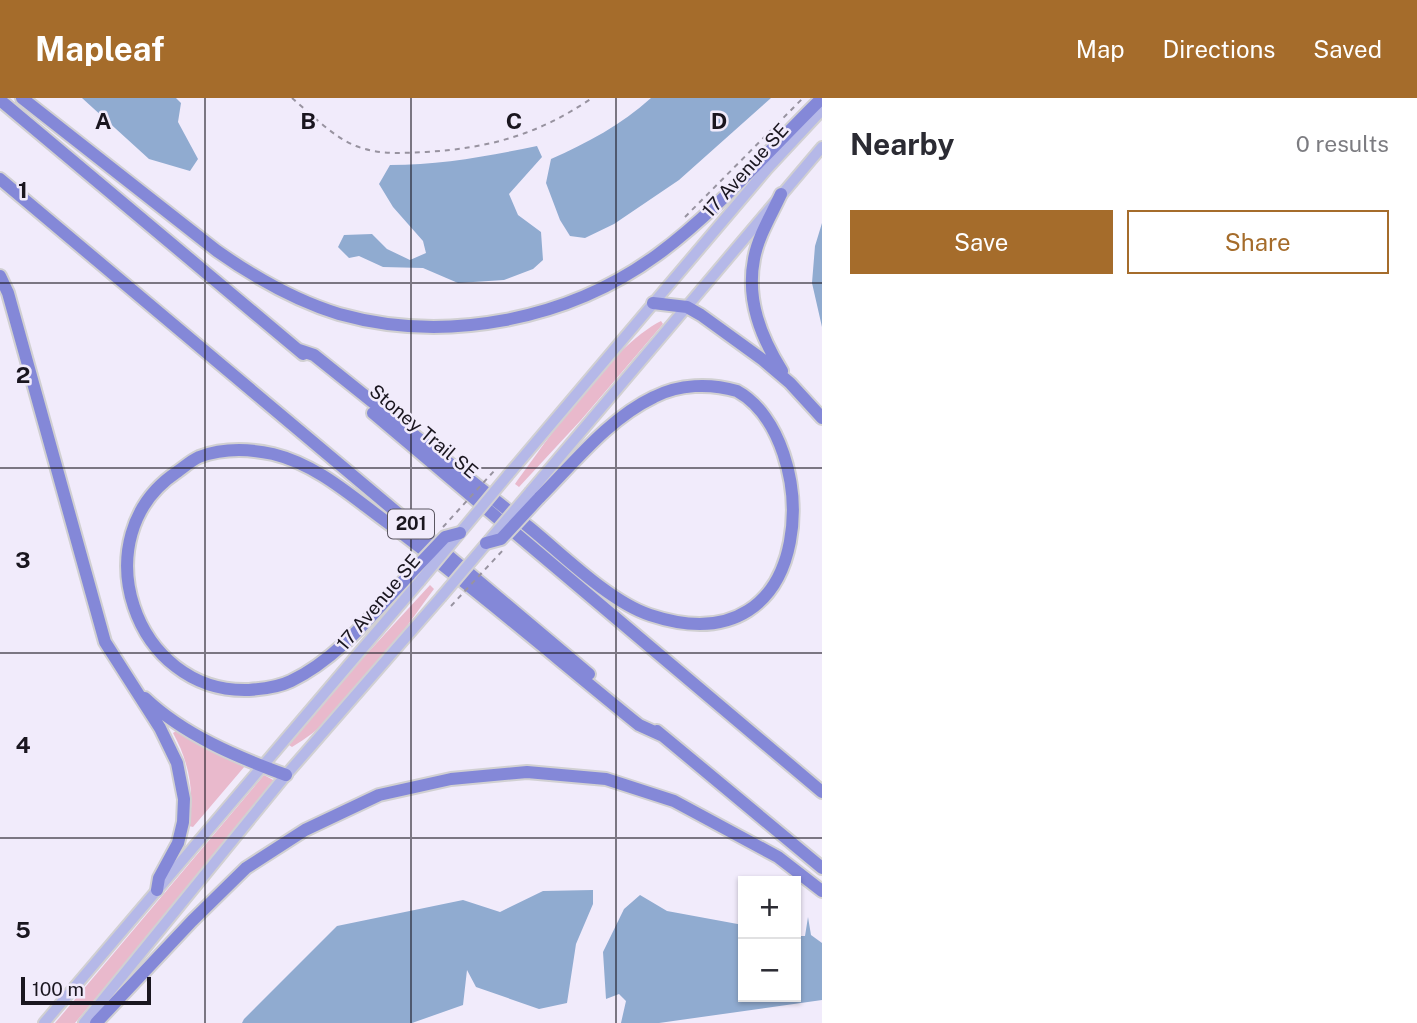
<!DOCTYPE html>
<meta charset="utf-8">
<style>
:root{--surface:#fff;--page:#f2f2f3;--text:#2b2b33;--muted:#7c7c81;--line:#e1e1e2;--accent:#a56c2b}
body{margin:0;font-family:"Public Sans",sans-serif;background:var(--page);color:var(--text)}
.controls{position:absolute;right:21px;bottom:21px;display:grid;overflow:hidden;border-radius:0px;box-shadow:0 2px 5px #0004}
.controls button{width:63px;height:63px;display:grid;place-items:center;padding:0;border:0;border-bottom:2px solid var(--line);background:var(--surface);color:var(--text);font:35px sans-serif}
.scale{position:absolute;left:21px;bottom:18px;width:130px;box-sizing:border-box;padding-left:7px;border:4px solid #1a161f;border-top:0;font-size:19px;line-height:24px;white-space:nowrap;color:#1a161f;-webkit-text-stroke:5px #f1ebfb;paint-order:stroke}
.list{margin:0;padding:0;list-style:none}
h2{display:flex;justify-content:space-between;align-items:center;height:91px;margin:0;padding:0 28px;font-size:30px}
h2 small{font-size:23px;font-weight:400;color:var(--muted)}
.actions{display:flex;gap:14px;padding:21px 28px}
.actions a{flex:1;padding:16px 0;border:2px solid var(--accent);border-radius:0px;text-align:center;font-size:24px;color:var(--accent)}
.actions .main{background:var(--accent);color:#fff}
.map{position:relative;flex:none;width:822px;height:925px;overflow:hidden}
header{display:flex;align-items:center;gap:42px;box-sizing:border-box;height:98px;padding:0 35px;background:var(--accent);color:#fff}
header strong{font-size:33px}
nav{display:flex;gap:38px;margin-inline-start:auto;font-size:24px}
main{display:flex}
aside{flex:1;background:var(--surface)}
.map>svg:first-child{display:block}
</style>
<header>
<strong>Mapleaf</strong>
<nav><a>Map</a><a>Directions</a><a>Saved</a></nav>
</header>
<main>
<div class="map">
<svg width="822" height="925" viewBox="0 0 822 925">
<rect width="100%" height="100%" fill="#f1ebfb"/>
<path fill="#e9b9cc" d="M661,223L663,226L581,322L519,389L515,386C550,339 610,249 661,223Z
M430,487L434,491C395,543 348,617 292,649L289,647L361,562Z
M176,633L245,668L193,729L189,728C195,694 189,664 173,635Z
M264,677L275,683L220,752L75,925H55Z"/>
<path fill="#90abd0" d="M82,0H176L181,5L178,24L198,61L190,73L149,61Z
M651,0H771L679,82L614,126L585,140L570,138L560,122L546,85L551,61C587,45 621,27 651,0Z
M537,48L542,59L509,96L518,117L541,134L543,162L533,171L504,182L458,185L423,170L383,169L359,158L349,160L338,149L344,137L372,136L387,151L410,162L426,155L423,143L393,109L379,86L390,67C440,67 488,58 537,48Z
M822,125V229L812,185L815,148Z
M593,792V806L576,846L567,905L539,911L476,889L467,872L463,907L412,925H242L244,921L337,828L463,802L500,814L543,793Z
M640,797L667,813L743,827V899H796V838H805L808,819L811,837L822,845V902L659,925H621L626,903L619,896L606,901L603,854L624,811Z"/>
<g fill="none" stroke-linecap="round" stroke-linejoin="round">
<g stroke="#d1d0d2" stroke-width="14">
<path id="major" d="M508,377L767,71L822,12
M530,394L822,49
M44,925L420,483
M84,925L286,677L441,499"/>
</g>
<g stroke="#d1d0d2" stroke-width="16">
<path id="highway" d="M22,0L217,153C254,179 296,203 339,216C446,246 568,222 657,157C715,115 770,51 822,0
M0,2L303,256
M0,81L589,576
M781,96C772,116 758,138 754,161C746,202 761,239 782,273
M0,178L8,195L105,544L160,630L177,665L184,701L183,724L178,745L159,780L157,792
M653,205L687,209L701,217L763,262L790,285L822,320
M299,252L314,257C386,315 458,372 530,430C563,457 610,504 650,517C822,574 822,340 737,293C710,285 679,286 654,299C608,321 574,365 539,400
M373,315L822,694
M410,476C374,514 339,560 291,583C279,589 263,591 249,592C134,596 81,438 177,374C184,369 192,362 199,359C223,350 250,351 273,356C318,367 352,399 388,425C474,489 556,560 639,627L661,637
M145,600C184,637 237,659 286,677
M657,633L822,770
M96,925L192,823L246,770L305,732L379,697L451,681L527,674L606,681L674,703L778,759L822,793"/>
</g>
<path stroke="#9893a0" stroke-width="2" stroke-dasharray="5 5" stroke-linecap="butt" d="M292,0C311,16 333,39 356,48C379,57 402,55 426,54C489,50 538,37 592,0
M685,119L803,0"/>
<use href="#major" stroke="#b5b8e8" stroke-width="10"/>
<use href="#highway" stroke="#8488d8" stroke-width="12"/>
<g stroke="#d1d0d2" stroke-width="14" stroke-linecap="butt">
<path id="major-bridge" d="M420,483L508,377
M441,499L530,394"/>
</g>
<g stroke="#d1d0d2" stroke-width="16" stroke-linecap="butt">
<path id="highway-bridge" d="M486,445L501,441L539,400
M410,476L445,439L460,435"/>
</g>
<path stroke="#9893a0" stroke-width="2" stroke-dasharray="5 5" stroke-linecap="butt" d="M443,429L494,373
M451,508L504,451"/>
<use href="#major-bridge" stroke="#b5b8e8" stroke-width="10"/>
<use href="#highway-bridge" stroke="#8488d8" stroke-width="12"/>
</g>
<path fill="none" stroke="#1a161f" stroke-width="2" stroke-opacity="0.55" d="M205,0V925M411,0V925M616,0V925M0,185H822M0,370H822M0,555H822M0,740H822"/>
<g text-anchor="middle" stroke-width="5" stroke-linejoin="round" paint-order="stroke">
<rect fill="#f1ebfb" stroke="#5a5661" stroke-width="2" x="388" y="411.5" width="46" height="29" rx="5"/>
<g font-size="18" font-weight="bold" fill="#1a161f">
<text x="411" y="432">201</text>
</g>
<g font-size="19" fill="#1a161f" stroke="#f1ebfb">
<text transform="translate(745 72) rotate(-48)" y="7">17 Avenue SE</text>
<text transform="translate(424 333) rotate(40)" y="7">Stoney Trail SE</text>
<text transform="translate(378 504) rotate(-50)" y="7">17 Avenue SE</text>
</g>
</g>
<g font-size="23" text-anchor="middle" font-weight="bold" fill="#1a161f" stroke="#f1ebfb" stroke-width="5" stroke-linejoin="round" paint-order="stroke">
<text x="103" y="31">A</text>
<text x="308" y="31">B</text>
<text x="514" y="31">C</text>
<text x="719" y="31">D</text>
<text x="23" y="100">1</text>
<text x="23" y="285">2</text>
<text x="23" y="470">3</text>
<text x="23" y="655">4</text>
<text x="23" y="840">5</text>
</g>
</svg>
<div class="controls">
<button>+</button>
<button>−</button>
</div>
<div class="scale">100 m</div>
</div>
<aside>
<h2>Nearby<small>0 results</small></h2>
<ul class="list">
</ul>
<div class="actions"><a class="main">Save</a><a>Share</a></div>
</aside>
</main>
